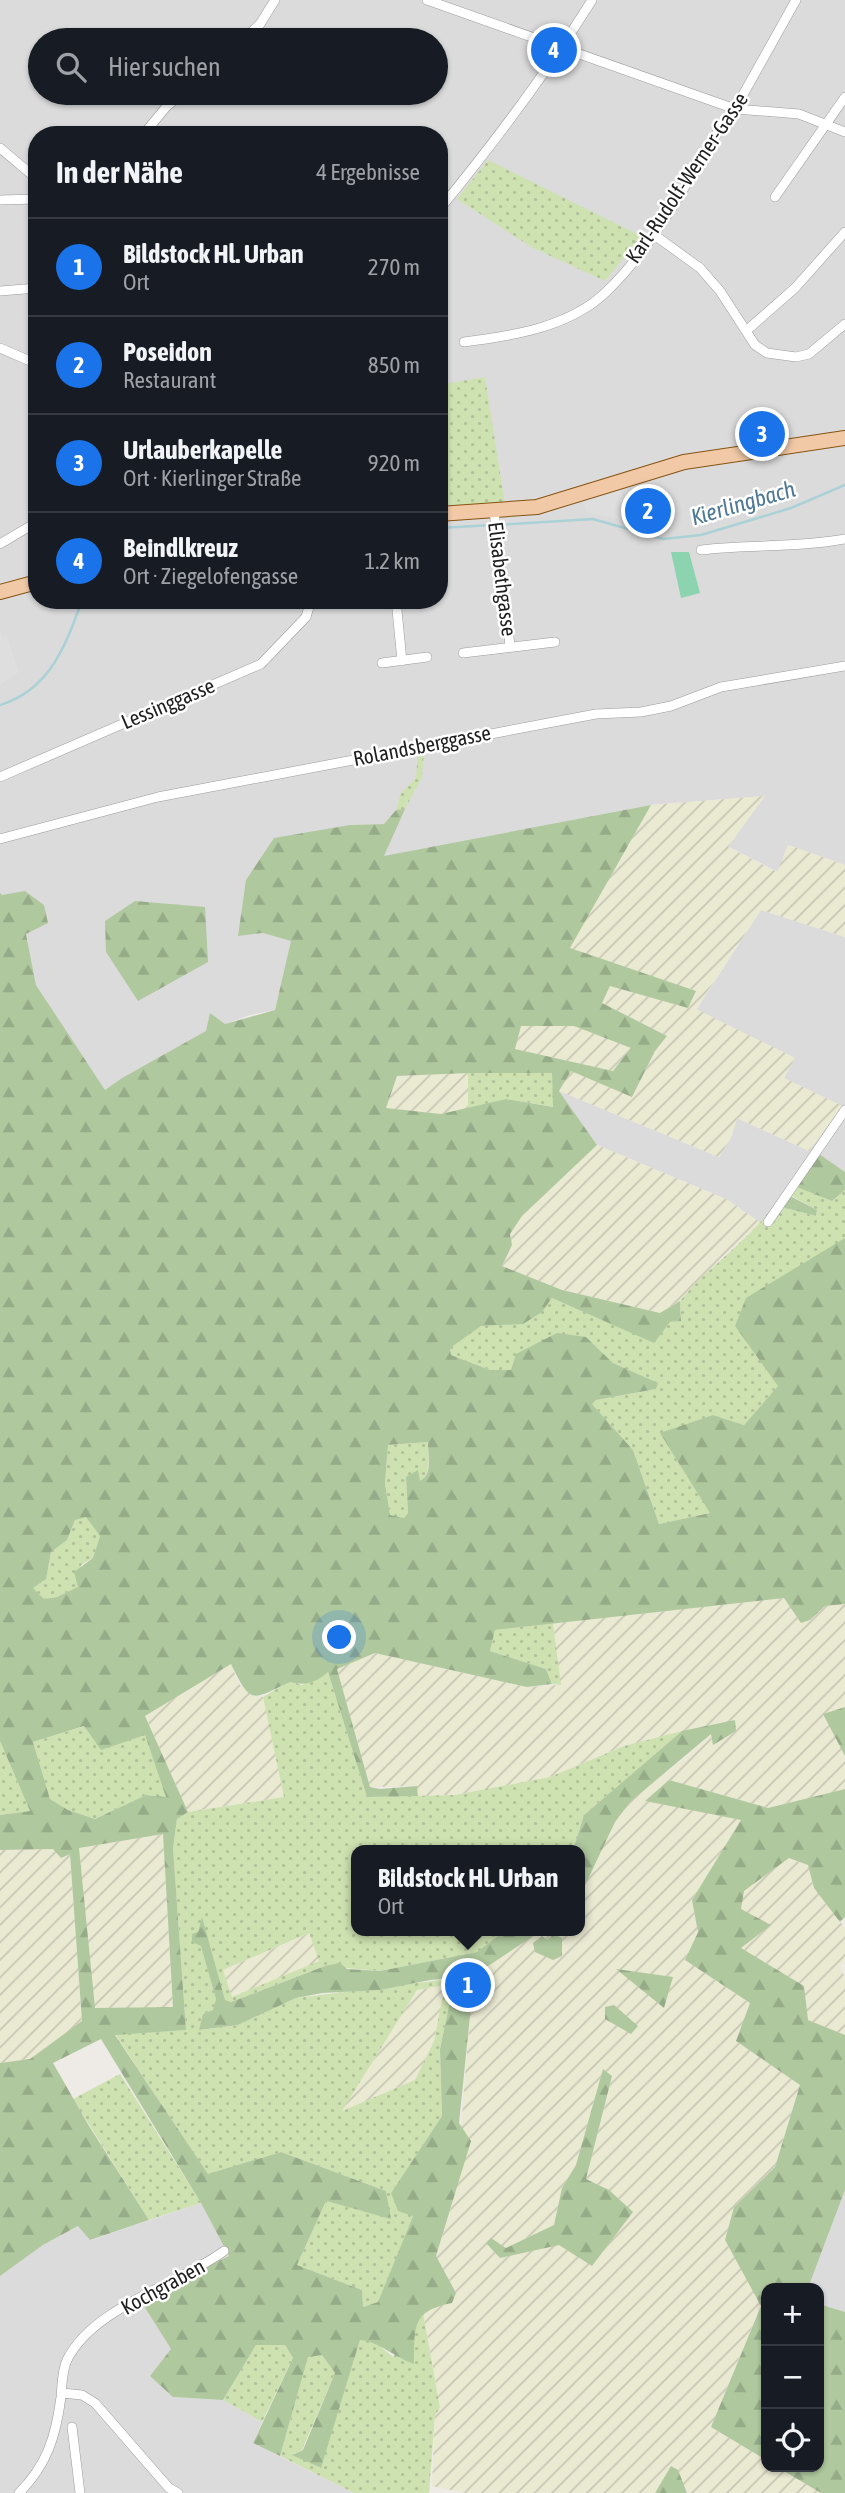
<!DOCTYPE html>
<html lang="de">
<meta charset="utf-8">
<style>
:root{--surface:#171b24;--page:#20242c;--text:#f1f3f6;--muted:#9ea1a6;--line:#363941;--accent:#1a73e8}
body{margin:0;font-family:"Asap Condensed",sans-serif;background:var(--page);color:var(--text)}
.controls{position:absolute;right:21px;bottom:21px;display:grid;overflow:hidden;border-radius:14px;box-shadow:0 2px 5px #0004}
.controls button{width:63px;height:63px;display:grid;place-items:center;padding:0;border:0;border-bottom:2px solid var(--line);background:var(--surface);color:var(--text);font:35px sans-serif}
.you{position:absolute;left:340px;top:1638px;width:24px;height:24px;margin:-18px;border:5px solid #fff;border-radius:50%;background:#1a73e8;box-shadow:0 0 0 10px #1a73e833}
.badge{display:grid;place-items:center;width:46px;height:46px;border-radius:50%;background:var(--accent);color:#fff;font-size:23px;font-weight:700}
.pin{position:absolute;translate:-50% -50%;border:4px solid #fff;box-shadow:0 2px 7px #0006}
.popup{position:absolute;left:351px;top:1845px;width:234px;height:91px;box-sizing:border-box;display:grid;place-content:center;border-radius:14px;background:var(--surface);filter:drop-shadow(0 2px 5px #0005);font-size:23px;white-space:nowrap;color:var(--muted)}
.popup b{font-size:26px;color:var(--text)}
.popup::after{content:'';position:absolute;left:50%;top:100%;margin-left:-14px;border:14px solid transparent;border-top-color:var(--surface)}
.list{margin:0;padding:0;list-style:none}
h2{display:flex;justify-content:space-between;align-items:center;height:91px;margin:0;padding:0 28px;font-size:30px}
h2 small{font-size:23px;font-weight:400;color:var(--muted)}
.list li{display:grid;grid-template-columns:46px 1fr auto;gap:21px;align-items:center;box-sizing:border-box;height:98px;padding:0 28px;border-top:2px solid var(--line)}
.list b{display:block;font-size:26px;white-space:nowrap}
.list p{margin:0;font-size:23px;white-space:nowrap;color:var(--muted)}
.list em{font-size:23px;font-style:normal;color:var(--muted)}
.icon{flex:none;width:38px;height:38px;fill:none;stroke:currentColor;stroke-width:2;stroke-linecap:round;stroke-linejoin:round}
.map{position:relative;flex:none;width:845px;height:2493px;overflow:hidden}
.search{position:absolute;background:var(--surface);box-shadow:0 2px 5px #0004;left:28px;top:28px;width:420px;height:77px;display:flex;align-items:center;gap:18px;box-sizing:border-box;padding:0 24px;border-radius:38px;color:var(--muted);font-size:26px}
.panel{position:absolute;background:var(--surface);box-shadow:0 2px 5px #0004;left:28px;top:126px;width:420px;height:483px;border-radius:28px}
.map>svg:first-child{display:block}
</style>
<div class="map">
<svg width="845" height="2493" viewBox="0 0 845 2493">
<defs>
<pattern id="farmland-furrows" width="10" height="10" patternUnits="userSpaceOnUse" patternTransform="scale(1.75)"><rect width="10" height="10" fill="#eae9d2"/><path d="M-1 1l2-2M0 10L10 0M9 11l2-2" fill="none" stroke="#c8c7b4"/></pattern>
<pattern id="grass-dots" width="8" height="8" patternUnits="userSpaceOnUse" patternTransform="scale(1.75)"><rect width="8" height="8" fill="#cee2b1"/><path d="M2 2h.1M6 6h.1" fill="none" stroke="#b0c198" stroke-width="1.8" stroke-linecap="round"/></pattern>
<pattern id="forest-firs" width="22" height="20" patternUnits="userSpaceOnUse" patternTransform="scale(1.75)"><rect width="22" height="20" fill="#afc89e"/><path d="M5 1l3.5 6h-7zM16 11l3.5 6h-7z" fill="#96ab88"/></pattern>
</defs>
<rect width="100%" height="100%" fill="#eeeae5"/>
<path fill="#dcdbdb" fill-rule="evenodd" d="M0,0H845V865L788,845L778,872L727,846L764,796L651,805L383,857L404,810H396L384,824L350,825L238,935L263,933L292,941L275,1010L250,1015L207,1031L122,1078L104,1091L36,985L26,934L0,893ZM40,40H436V93H40ZM37,135H439V600H37Z
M761,910L845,937V1172L818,1154L761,1223L726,1199L597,1145L559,1091L719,1157L731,1138L737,1118L809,1151L842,1106L784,1078L795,1058L696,1010Z
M845,2190V2312L819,2304V2288H808Z
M201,2203L229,2256L140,2298L171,2349L173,2397L223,2400L262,2422L253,2443L354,2493H0V2276L43,2245L79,2226L91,2240Z"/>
<path fill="url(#farmland-furrows)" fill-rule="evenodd" d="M765,796L728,847L777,872L788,845L845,865V937L761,910L696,1009L795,1058L784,1078L842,1106L809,1151L737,1118L731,1138L719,1157L559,1091L571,1070L632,1097L655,1051L667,1036L602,1003L610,985L688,1008L696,991L569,949L651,805Z
M520,1026H574L632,1048L613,1071L515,1049Z
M468,1073V1109L441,1114L386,1108L397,1076Z
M597,1145L726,1199L761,1223L723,1256L680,1301L660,1313L562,1290L502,1266L512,1245L510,1234L522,1216Z
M784,1598L810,1620L825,1606L845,1604V1707L824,1714L845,1756V1789L768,1808L669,1780L645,1801L742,1819L692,1900L698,1932L685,1960L751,2004L736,2041L800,2085L775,2167L734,2207L725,2240L761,2305L711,2427L766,2460V2467H777L821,2493H687L686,2486L661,2487L655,2493H466L432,2486L435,2415L440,2407L423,2313L431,2307L452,2303L456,2293L436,2256L456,2192L473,1976L533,1931H580V1896L614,1812L684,1759L711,1734L713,1745L736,1731L735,1721L624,1746L550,1777L454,1795L418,1796L417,1786L370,1787L337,1669L375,1653L527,1687L560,1685L553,1623ZM603,2069L612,2076L586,2179L609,2190L559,2244L500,2258L491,2238L506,2248L554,2225L562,2188L576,2165Z
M231,1664L239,1684L251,1695L263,1697L285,1797L188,1812L145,1716Z
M163,1834L173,2008H94L79,1848Z
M53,1849L70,1853L82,2022L30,2059L0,2063V1850Z
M789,1858L808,1865L814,1888L845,1928V1961L840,1965L845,1978V2035L808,2020L740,1948L770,1925L741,1910L743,1891Z
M309,1933L319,1961L232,1998L223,1970Z
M446,1985L434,2041L415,2080L341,2112L417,1990Z"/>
<path fill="url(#grass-dots)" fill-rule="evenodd" d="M488,160L641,236L605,281L533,248L457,199Z
M485,377L505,504L439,505V385Z
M418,752H424L422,777L405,809L396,810L401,793L416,778Z
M552,1072L554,1107L506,1099L468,1109V1073Z
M797,1186L832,1201L845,1190V1238L813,1260L778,1386L744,1425L713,1415L710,1513L659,1524L633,1450L592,1404L596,1400L656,1389L657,1383L613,1363L586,1337L511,1370H490L451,1355L450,1348C458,1340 470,1328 482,1326C509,1321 534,1323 552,1298L654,1342L670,1322L681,1321L680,1301C709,1266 748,1241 774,1205L816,1216L817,1210L790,1195Z
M428,1442C428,1457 432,1471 420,1482L406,1477L408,1513L404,1518L390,1516L385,1483L388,1445Z
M86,1516L100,1536L93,1558L81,1565L79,1587L57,1597L44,1599L32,1588L46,1579L51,1552L67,1540L75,1520Z
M553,1623L561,1685L552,1684L546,1669L490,1651L495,1630Z
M328,1672L367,1797L454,1795L550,1777L624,1746L682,1731L584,1815L573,1850H356V1931H504L477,1952L380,1971L325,1966L231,2002L225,2001L202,1919L198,1932L216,1999L214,2010L203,2014L200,2030L238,2025L296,1998L473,1976L472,1996L453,1988L440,2049L442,2116L391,2193L413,2216L378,2303L363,2307L362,2290L297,2265L326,2201L390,2218L386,2191L281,2152L208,2175L115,2034L186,2030L173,1848L177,1819L188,1812L284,1797L263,1697L290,1681L302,1685ZM309,1933L319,1961L232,1997L223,1970ZM445,1985L434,2041L415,2080L342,2111L417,1990Z
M85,1726L145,1735L167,1797L146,1795L95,1819L68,1810L50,1799L33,1742Z
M0,1741L30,1811L0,1815Z
M120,2074L201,2203L149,2220L73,2099Z
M423,2313L440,2408L435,2415L429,2493H354L280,2456L308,2356L322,2355L335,2373L302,2450L293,2454L320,2468L360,2340L374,2341L393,2357Z
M256,2345H285L293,2358L262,2422L223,2400Z"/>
<path fill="url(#forest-firs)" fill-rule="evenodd" d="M651,805L570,948L696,991L688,1008L610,986L602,1003L667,1036L655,1051L632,1097L571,1071L559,1091L597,1145L522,1216L510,1234L512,1245L502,1266L562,1290L660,1313L680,1301L681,1321L670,1322L654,1343L552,1298L542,1312L523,1324L481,1326L450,1348L451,1355L490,1370H511L516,1354L557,1333L586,1337L613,1363L658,1383L656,1389L596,1400L592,1404L633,1450L659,1524L710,1513L660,1433L713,1415L744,1425L778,1386L735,1326L746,1298L845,1238V1604L825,1606L810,1620L801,1623L784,1598L495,1630L490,1651L546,1669L552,1684L527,1687L375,1653L337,1669L370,1787L380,1789L417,1786L418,1796L367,1797L328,1672C315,1683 306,1686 290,1682C252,1699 252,1707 231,1664L145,1716L188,1812L177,1819L173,1848L186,2030L115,2035L208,2174L281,2152L386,2191L391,2219L326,2201L297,2265L362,2290L363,2307L378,2302L413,2216L398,2211L391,2193L442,2116L440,2049L453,1987L472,1996L459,2123L471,2141L436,2256L456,2293L452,2303C411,2311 415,2327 414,2364C394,2357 380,2342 360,2340L321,2468L292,2455L303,2450L335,2373L322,2355L308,2357L280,2456L253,2443L293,2358L285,2345H256L223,2400L173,2397L150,2376L171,2349L139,2298L229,2256L201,2203L101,2039L53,2063L89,2126L149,2220L90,2240L78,2226L43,2245L0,2276V2063L30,2059L82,2021L70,1854L61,1858L53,1849L0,1850V1815L30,1811L0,1741V893L2,895L25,891L44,905L48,923L26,934L36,985L105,1090L122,1078L206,1031L210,1013L225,1024L275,1010L291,941L263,933L238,936L246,880L274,838L350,825L384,824L396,810L405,809L384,856ZM521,1026H574L631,1048L613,1071L515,1049ZM468,1073H552L553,1107L506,1099L441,1114L386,1108L397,1076ZM428,1442C428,1457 433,1473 420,1481L418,1470L406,1477L408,1513L404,1518L390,1515L385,1483L388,1445ZM86,1517L100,1536L93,1558L74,1572L78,1587L57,1597L44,1599L33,1588L46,1579L51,1552L67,1540L75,1520ZM84,1726L101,1750L145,1735L166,1797L146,1795L95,1819L68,1810L50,1799L33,1742ZM163,1834L173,2007L95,2008L79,1848Z
M135,901L205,907L208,962L138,1001L106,952L105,921Z
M819,1154L845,1172V1190L832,1201L797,1187L790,1196L817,1210L816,1216L774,1205Z
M845,1707V1756L823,1714Z
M735,1720L736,1731L713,1745L711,1734L630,1802L615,1822L580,1896V1850H573L584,1815L682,1731Z
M669,1780L768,1808L845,1789V1917L840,1922L814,1888L808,1865L789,1858L744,1891L741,1909L771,1925L741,1948L804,1986L808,2020L845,2035V2190L808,2288H766V2460L711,2427L761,2306L725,2240L734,2207L775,2167L800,2085L736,2041L750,2003L685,1960L698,1932L692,1900L741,1820L645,1801Z
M202,1917L225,2000L231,2002L325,1966L340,1963L347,1969L380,1971L477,1952L504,1931H541L473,1976L430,1980L380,1990L322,1993L296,1998L238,2025L199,2030L203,2014L213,2010L216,1999L201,1946L192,1942V1934L198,1932Z
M554,1934L562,1938V1956L553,1960L535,1952L533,1943L542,1936L547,1940Z
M616,1969L673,1977L664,2008Z
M614,2005L638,2026L631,2034L605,2019V2007Z
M603,2069L612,2076L586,2179L609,2190L633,2212L592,2266L559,2245L500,2258L486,2243L491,2238L506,2248L554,2225L562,2188L576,2165Z
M819,2304L845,2312V2493H821L777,2467H819Z
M671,2466L678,2470L687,2493H655Z"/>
<path fill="#8cd4b0" d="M671,552H689L700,593L681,598Z"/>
<path fill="#dedede" d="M620,490L634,521L587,513L583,502Z
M0,631L2,637L7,636L19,672L0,685Z"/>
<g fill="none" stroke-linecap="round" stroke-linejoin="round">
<path stroke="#aad1d6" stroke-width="2.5" d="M498,525L593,519L663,539L701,535L791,508L845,485
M439,528L492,525
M0,705C50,690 66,645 82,600"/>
<g stroke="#9b9b9b" stroke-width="10">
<path id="minor" d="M427,0L735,109L799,114L845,132
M243,40L260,24L275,0
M143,135L167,106L183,93
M0,148L37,179
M775,197L845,97
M0,200L37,199
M439,210C494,143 546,74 592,0
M653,234L700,268L720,291L755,345L767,353L796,357L809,354L845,324
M0,291L37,288
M746,331L795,288L845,232
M464,342C512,336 571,327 607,291C656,244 689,177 725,120L735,109L796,0
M0,348L37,364
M494,511L510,646
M0,544L37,522
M701,550C749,544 797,548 845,539
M396,600L402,661
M463,653L555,642
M382,663L427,657
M0,777L261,664L306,617L311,600
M0,839L158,797L596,714L641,712L671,706L721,687L845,666
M768,1222L845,1110
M62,2393L82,2395L95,2403L169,2488L178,2493
M72,2427L80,2493
M19,2493C47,2465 56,2436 61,2397C62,2386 62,2370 67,2360C93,2307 178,2285 224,2251"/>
</g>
<g stroke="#865311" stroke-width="16">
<path id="primary" d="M439,514L537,507L684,462L845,438
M0,592L37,582"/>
</g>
<use href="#minor" stroke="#fff" stroke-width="9"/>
<use href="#primary" stroke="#f1c9a7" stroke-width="14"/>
</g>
<g text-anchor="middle" stroke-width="5" stroke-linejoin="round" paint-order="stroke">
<g font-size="21" fill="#1e1e1e" stroke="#fff">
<text transform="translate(687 178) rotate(-56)" y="7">Karl-Rudolf-Werner-Gasse</text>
<text transform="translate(502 579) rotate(83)" y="7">Elisabethgasse</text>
<text transform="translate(168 704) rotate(-23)" y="7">Lessinggasse</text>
<text transform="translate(422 746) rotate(-11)" y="7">Rolandsberggasse</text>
<text transform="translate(163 2287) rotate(-29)" y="7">Kochgraben</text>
</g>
<g font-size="23" font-style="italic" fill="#4e7894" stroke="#fff">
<text transform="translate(743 503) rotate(-16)" y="8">Kierlingbach</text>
</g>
</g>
</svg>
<div class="controls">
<button>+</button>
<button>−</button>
<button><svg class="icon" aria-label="locate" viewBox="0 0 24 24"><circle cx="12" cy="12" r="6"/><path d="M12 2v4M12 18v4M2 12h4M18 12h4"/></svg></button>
</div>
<div class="you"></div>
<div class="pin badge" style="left:468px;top:1985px">1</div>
<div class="popup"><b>Bildstock Hl. Urban</b>Ort</div>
<div class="pin badge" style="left:648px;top:511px">2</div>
<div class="pin badge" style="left:762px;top:434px">3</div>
<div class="pin badge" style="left:554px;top:50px">4</div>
<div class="search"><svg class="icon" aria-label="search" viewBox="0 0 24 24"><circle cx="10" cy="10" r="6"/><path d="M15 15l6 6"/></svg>Hier suchen</div>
<section class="panel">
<h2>In der Nähe<small>4 Ergebnisse</small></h2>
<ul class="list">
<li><span class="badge">1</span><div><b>Bildstock Hl. Urban</b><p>Ort</p></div><em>270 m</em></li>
<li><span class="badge">2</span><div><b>Poseidon</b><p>Restaurant</p></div><em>850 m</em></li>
<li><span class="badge">3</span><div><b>Urlauberkapelle</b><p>Ort · Kierlinger Straße</p></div><em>920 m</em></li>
<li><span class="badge">4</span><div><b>Beindlkreuz</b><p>Ort · Ziegelofengasse</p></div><em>1.2 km</em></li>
</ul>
</section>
</div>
